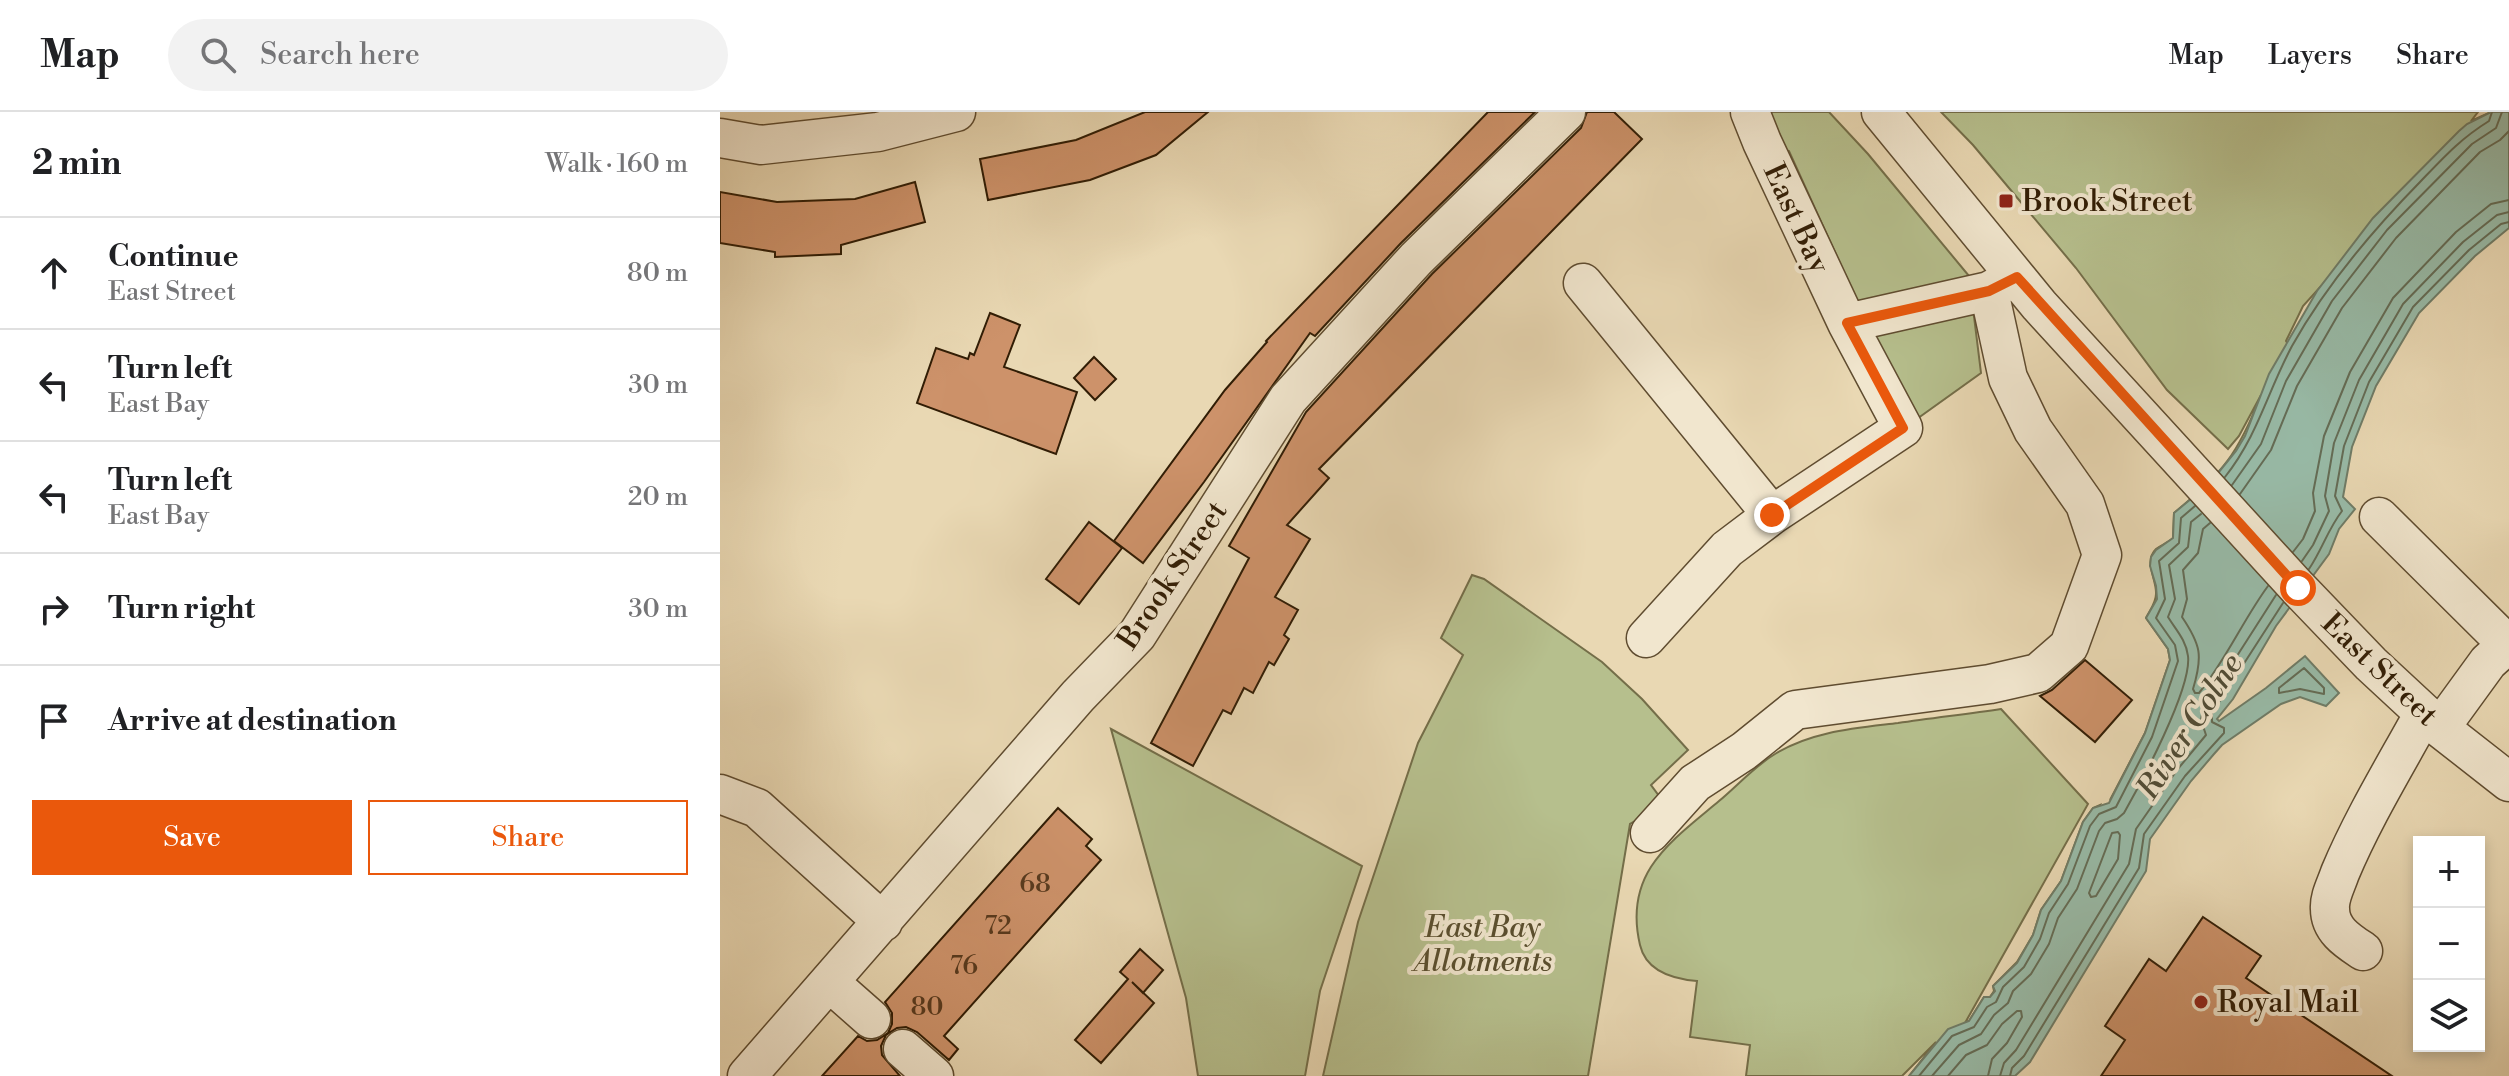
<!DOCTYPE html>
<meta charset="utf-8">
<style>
:root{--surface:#fff;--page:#f2f2f2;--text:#202124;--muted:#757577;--line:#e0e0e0;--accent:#ea580c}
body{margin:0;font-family:"Libre Bodoni",serif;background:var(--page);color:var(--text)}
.controls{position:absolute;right:24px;bottom:24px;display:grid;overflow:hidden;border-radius:0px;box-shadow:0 4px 12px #0003}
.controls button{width:72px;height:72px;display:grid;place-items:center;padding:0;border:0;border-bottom:2px solid var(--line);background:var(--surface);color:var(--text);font:40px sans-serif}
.stop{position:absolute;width:24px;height:24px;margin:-18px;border:6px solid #ea580c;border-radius:50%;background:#fff}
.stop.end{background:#ea580c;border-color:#fff;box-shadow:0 2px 8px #0008}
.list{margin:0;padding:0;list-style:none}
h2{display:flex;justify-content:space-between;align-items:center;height:104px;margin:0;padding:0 32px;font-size:34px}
h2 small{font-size:26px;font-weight:400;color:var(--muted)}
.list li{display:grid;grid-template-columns:52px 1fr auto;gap:24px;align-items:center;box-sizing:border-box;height:112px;padding:0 32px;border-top:2px solid var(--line)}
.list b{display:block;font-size:30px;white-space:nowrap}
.list p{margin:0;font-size:26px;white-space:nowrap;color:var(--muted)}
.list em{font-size:26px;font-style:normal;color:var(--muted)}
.actions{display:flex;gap:16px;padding:24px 32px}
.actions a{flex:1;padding:18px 0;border:2px solid var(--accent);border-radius:0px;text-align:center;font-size:28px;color:var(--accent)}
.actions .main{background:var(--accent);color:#fff}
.icon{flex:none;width:44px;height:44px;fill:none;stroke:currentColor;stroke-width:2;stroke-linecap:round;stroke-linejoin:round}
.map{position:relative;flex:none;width:1789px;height:964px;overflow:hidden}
header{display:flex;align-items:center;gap:48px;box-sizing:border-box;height:112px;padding:0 40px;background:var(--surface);border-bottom:2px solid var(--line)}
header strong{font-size:38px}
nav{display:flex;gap:44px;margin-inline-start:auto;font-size:28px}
.search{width:560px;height:72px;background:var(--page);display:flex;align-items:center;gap:20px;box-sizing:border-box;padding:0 28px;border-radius:44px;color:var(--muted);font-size:30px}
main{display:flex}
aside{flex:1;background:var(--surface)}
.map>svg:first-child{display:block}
</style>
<header>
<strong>Map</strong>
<div class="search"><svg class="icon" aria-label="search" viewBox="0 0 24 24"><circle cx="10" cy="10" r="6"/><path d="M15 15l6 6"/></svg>Search here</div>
<nav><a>Map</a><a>Layers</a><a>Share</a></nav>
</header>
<main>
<aside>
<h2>2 min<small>Walk · 160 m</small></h2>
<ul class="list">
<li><svg class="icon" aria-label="ahead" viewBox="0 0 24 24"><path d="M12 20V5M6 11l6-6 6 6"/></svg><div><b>Continue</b><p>East Street</p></div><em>80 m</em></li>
<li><svg class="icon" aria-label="left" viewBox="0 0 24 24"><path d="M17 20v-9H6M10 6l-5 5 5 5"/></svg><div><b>Turn left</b><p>East Bay</p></div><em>30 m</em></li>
<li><svg class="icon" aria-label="left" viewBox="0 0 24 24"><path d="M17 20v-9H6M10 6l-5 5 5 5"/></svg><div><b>Turn left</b><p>East Bay</p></div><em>20 m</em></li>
<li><svg class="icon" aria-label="right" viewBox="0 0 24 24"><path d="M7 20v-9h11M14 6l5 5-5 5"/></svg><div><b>Turn right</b></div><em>30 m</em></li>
<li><svg class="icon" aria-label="arrive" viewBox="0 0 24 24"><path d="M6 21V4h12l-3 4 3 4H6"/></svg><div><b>Arrive at destination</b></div></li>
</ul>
<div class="actions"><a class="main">Save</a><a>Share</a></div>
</aside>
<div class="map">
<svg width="1789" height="964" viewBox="0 0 1789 964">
<rect width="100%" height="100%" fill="#e9d8b3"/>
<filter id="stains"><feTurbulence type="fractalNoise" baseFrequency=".0025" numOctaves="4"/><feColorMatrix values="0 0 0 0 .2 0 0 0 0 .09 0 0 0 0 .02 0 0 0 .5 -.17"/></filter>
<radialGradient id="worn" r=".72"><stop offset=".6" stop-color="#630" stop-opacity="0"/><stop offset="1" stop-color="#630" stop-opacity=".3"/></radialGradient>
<path fill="#b6bf8d" stroke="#746e49" stroke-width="2" d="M1047,0H1109L1148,42L1249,164L1261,261L1194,309L1128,169L1069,39L1059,36Z
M1221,0H1758L1751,9L1771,0L1743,17L1583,194L1566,229L1603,286L1390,688L1425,621L1450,548L1448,537L1426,506C1430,498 1436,491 1436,482C1437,467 1423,450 1436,437C1441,433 1448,431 1453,426L1454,401C1503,361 1518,342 1541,283L1519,324L1508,337L1447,278L1356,156L1253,33Z
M752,463L764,467L882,550L922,587L968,638L931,673L945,692L910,712L868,964H603L638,810L698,631L743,543L721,526Z
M1281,597L1368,692L1245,911L1249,909L1264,885H1270L1274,879L1273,874L1297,850L1313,823L1321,798L1341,769L1363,710L1373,696L1380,693L1287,878L1189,964L1216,930L1182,964H1026L1030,933L970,925L977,869C953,867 926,859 920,833C903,761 950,730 999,689C1017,674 1035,654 1055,642C1092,619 1137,616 1178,611C1212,606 1247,602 1281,597Z
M391,617L642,754L600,879L585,964H478L466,886Z"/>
<path fill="#98bba8" stroke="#6f7c67" stroke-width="2" d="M1771,0H1789V116L1755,144L1699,201L1656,274L1632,335L1623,385L1635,397L1619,417L1609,442L1556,514L1513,587L1497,607L1499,609L1546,576L1585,544L1619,581L1606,594L1580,585L1561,592L1502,633L1494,642L1471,669L1430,727L1426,759L1310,950L1295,964H1189L1228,917L1249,909L1264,885H1270L1275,879L1273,874L1297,851L1313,823L1321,798L1341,769L1363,710L1373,696L1389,691L1425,621L1450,548L1448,537L1426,506L1437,487L1436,474L1430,454L1431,445L1436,438L1453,426L1454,401L1490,371L1516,339L1525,324L1549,262L1597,179L1653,106L1739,19L1747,12Z"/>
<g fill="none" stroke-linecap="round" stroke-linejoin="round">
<path stroke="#646c56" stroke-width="2" d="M1505,365C1538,323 1547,281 1572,234C1606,173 1652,119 1700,70C1724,45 1740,27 1769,9L1772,0
M1512,373L1541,332L1566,269L1612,189L1667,118L1752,32L1776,16L1782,0
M1520,382L1551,338L1577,274L1622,196L1676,126L1760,40L1780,28L1789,19
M1490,411L1483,417L1478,441L1463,458L1467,487L1462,505C1481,533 1483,544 1473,577L1475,581H1479C1506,548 1523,508 1548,474
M1573,440L1583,427L1595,399L1593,381L1604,324L1630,260L1673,186L1736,120L1771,92L1789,88
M1582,449L1593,433L1609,399L1605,384L1614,331L1639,268L1683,192L1743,130L1777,103L1789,100
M1589,457C1602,438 1608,417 1622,399L1615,384L1624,334L1649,270L1693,195L1749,138L1781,112L1789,110
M1584,556L1604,576V582L1580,577L1559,581V576Z
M1392,721L1398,720L1400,723L1398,747L1376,784L1371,785L1369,781Z
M1199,964L1232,924L1254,915L1267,895L1276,890L1283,875L1304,855L1320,827L1329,801L1348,772L1370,714L1379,702L1396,695L1432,625L1458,549L1455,533L1436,506L1445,487L1439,449L1459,431L1461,406L1475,394
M1212,964L1239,933L1261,922L1274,903L1288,891L1293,879L1311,862L1329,832L1338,806L1357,777L1379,719L1385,711L1397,707L1404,701C1421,671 1472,576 1468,544C1466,528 1456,518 1448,505L1455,487L1449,453L1468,435L1471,410L1481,402
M1228,964L1246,943L1267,933L1282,912L1297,899H1301L1302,905L1287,931L1272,947L1268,964
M1280,964L1284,951L1296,938L1409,752L1416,717L1457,658L1486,623L1481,608L1483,597L1556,483
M1290,964L1292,956L1304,944L1419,756L1424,722L1465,664L1504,621V616L1492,610V601L1563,491"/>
</g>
<path fill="#cd926a" stroke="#311d05" stroke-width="2" d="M425,0H488L436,43L370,68L268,88L260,47L356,28Z
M768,0H815L681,131L595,224L590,221L484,370L423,451L394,429L505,278L547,230L546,229Z
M867,0H894L922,27L599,357L609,366L567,413L590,427L555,485L578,498L564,523L569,527L554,553L549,550L533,581L524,576L511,602L503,598L473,654L431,631L529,446L509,434L586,300L712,162L861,16Z
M195,70L205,110L121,133V142L55,145V140L0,131V80L57,90L135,87Z
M270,201L300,213L284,255L357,280L336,342L197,291L216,236L248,247L250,241L254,243Z
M374,245L396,267L375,288L354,266Z
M369,410L402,436L359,492L326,467Z
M1365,548L1412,588L1375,630L1320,584L1332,578Z
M338,696L372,727L366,734L381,748L224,924L238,937L229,948L197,920L186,915L177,916L166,923L161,934L162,943L180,964H102L138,924L147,929L157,928L168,921L172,912V901L165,890Z
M1483,805L1541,844L1526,866L1672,964H1381L1405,928L1385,914L1429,847L1446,859Z
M420,837L443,858L423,881L412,870L434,891L381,951L355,928L408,867L400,860Z"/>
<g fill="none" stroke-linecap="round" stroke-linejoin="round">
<g stroke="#5f4c30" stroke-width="41">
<path id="minor" d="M1030,0L1042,30L1127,211L1269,179L1289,168
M1161,0L1319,193L1578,476L1651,552L1720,616L1789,670
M0,26L41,33L158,20L236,0
M863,171L1052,403
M1659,405L1787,532
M926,526L1007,437L1052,403L1183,316L1127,211
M1720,616L1768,550L1789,531
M0,682L37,696L163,810
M930,721L975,671L1024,639L1075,598L1270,572L1318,561L1349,534L1382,443L1365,392L1313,318L1288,266L1269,179
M1643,839C1628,829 1610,818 1610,797C1609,785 1616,773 1620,761C1643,706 1675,654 1704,601
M109,870L151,907
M183,937L214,964
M27,964L358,584L417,523L568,287L696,147L846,0"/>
</g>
<use href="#minor" stroke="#f1e6ce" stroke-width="38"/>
</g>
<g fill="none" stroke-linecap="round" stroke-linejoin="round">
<path stroke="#ea580c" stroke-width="10" d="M1052,403L1183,316L1127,211L1269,179L1297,165L1578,476"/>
</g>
<g fill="#8f2418" stroke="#f1e6ce" stroke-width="3">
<rect x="1278" y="81" width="16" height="16" rx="4"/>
<circle cx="1481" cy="890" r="8"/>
</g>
<g text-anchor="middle" stroke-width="8" stroke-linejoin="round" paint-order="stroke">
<g font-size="26" fill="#583a1e">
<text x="315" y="780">68</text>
<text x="278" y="822">72</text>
<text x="244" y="862">76</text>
<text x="207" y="903">80</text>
</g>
<g font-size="30" fill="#311d05" stroke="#f1e6ce" text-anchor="start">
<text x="1302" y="99">Brook Street</text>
<text x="1497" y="900">Royal Mail</text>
</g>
<g font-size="30" fill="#311d05" stroke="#f1e6ce">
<text transform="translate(1077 106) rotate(65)" y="10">East Bay</text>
<text transform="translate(452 463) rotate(-56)" y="10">Brook Street</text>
<text transform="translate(1660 557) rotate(44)" y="10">East Street</text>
</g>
<g font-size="30" font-style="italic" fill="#594e2e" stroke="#f1e6ce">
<text x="763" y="825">East Bay<tspan x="763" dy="34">Allotments</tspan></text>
</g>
<g font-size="32" font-style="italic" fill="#504c36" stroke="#f1e6ce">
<text transform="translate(1469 614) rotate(-57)" y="11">River Colne</text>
</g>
</g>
<rect width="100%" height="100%" filter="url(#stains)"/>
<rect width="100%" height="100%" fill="url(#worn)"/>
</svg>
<div class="controls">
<button>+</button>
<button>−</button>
<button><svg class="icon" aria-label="layers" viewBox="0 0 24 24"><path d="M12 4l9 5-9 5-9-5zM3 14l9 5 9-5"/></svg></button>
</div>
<div class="stop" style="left:1578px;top:476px"></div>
<div class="stop end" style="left:1052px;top:403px"></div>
</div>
</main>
